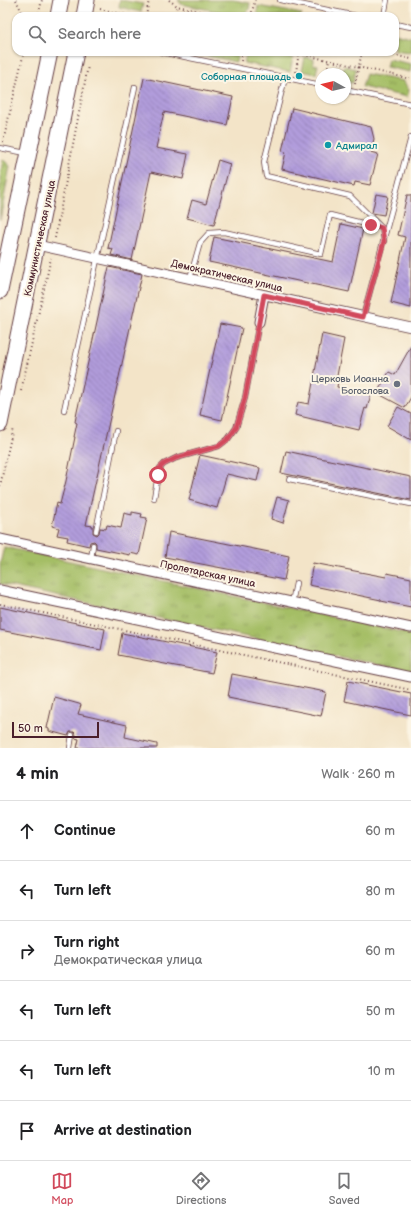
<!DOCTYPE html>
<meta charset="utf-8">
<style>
:root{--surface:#fff;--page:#f6f6f6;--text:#202124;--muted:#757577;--line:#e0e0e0;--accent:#d1495b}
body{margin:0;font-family:"Balsamiq Sans",sans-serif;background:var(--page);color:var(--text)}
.compass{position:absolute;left:315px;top:68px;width:36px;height:36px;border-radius:50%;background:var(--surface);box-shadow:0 1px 3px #0004;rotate:278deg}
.scale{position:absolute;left:12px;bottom:10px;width:87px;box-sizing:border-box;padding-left:4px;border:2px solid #4a1f2b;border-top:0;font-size:11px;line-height:14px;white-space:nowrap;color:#4a1f2b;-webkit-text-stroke:3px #fcf5e5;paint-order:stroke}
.stop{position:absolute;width:12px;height:12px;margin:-9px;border:3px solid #d1495b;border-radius:50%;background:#fff}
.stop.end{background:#d1495b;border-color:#fff;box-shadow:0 1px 4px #0008}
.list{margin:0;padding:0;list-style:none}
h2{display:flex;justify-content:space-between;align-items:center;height:52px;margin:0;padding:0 16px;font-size:17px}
h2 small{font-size:13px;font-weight:400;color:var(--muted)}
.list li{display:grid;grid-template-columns:26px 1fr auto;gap:12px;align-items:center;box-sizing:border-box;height:60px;padding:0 16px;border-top:1px solid var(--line)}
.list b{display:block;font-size:15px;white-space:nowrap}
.list p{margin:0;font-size:13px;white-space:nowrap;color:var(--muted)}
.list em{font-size:13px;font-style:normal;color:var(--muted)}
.icon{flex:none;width:22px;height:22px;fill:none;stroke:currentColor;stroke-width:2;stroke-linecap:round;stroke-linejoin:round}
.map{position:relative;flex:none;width:411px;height:748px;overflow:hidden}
.search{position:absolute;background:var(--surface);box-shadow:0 1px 3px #0004;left:12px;right:12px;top:12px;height:44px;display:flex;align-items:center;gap:10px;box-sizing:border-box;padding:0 14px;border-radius:12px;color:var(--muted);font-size:15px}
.sheet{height:412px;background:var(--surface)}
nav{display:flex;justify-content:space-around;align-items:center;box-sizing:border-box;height:56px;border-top:1px solid var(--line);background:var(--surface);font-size:11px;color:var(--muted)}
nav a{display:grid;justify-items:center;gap:2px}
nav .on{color:var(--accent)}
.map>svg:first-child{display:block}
</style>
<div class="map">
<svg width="411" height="748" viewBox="0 0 411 748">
<defs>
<pattern id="grass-tufts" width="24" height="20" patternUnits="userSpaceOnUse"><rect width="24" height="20" fill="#a4be65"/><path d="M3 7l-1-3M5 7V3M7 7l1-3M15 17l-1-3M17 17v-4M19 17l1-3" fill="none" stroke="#889a53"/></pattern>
<pattern id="building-back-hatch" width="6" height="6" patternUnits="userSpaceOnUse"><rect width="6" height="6" fill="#b19cdb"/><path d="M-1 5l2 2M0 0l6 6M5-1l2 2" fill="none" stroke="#927fb2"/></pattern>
</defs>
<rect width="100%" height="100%" fill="#fcf5e5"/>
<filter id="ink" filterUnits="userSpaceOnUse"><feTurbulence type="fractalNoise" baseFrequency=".025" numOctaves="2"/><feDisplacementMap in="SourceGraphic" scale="8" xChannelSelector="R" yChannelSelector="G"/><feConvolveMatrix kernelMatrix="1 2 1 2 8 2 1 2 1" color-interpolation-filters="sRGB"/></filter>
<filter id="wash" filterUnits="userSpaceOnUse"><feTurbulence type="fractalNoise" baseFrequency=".012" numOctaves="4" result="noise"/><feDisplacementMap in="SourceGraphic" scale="16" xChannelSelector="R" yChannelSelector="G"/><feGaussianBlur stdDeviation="0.9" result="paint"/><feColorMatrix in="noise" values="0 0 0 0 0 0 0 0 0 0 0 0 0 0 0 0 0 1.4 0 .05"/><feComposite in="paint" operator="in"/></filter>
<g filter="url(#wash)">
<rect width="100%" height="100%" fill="#f3e4c8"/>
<path fill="url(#grass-tufts)" stroke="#776e48" d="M120,0L143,4L141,12L119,7Z
M178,0H233L250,3L249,10L240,16L181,4Z
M258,6L302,14L301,16H260L257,12Z
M395,33L411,37V51L408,52L395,50Z
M188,52H239L236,62Z
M253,52H265L293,58L290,72L244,63L246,55Z
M305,57L314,59L313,64L318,65L316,74L302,71Z
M388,59L411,64L410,72L386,67Z
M344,66L356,69L353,83L345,81V74H337L338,70L343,71Z
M366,74L403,81L409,90L407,97L362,87Z
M3,159L10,166L0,220V177Z
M4,547L411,634V672L0,584V564Z"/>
<g id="blocks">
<path fill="url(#building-back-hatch)" d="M144,78L233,97L227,125L164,112L156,148L188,154L183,179L151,172L132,260L111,255L113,249L108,248Z
M292,108L371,127L374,139L370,152L378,154L370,185L355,182L354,186L282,169L286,152L282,151Z
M218,160L230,164L214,225L187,218L192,200L206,204Z
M376,194L388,196L384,215L372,213Z
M407,195H411V308L391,303L405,237L398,235Z
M341,224L363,229L349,292L209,262L214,237L333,262Z
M109,267L142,274L86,525L93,526V533L97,535L99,533L100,528L106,529L107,525L121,528L124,513L132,515V512L142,514L141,517L147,518L139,555L130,553V555L96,548V543L94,541L90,542L89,546L67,541L68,537L57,535L59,528L52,526L57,503L60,504L66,481L75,437H74L77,423L75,422L77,412Z
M220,324L242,328L222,420L200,415Z
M322,334L344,339L336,381H338L337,387L371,394L367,409L365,408L359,430L295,415L298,402L309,404Z
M411,346V397L405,408L377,393L389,372L395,375Z
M398,407L411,414V440L387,426Z
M286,451L411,477V500L281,473Z
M200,455L260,468L257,481L227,474L217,508L189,500Z
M277,497L289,500L283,523L271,519Z
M169,532L289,556L284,580L165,557Z
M313,563L386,577L387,573L411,578V607L381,601V600L309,585Z
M0,607L105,629L101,650L0,630Z
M122,633L217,652L212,673L118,655Z
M232,674L326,692L321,716L228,697Z
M348,681L411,694V715L344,701Z
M54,697L79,704L81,705L78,714L127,725L125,737L157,744V748H77L79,739L75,738L76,734L74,732H70L68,736L49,731V729L47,728Z"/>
</g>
</g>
<g filter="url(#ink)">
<use href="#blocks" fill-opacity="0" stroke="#633d43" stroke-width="1"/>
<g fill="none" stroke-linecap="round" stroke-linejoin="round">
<g stroke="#633d43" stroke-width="6">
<path id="lane" d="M280,0L356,16
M384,16L387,0
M395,24L411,27
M161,52L321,85
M285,78L264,162L266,176L350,196L382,228L384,241
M345,90L411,104
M0,148L26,153
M190,278L200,243L209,233L224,232L321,254L330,215L382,228
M363,317L411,137
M64,410L135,87
M289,479L411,504
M154,498L158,475L160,468L164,464L176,458L219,446L228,439L236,428L245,398L259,322
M96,531L116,431
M91,559L93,545
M292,603L296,583
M70,748L72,735"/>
</g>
<g stroke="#633d43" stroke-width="11">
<path id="street" d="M37,245L411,327
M259,322L264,295
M0,539L411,628
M0,590L411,677"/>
</g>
<g stroke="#633d43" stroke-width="17">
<path id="primary" d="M58,16L61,0
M84,16L87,0
M0,291L50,52
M0,424L76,52"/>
</g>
<path stroke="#633d43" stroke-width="2" stroke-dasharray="1 3" stroke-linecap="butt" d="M16,0L24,16
M169,0L177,6L221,16
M100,9L131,16
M36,16L39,12L42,0
M146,16L149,0
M174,16L177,6
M251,16L255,0
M292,52L411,79
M382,52L411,59
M241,61L243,52
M296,72L299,52
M326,74L329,60
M355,84L362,52
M3,142L24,52
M55,238L88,66
M21,391L51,258
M0,486L13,428
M0,604L411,690"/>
<use href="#lane" stroke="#fff" stroke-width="4.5"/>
<use href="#street" stroke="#fff" stroke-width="9"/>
<use href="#primary" stroke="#fff" stroke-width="15"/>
</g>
</g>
<g fill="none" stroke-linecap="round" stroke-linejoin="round" filter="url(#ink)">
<path stroke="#d1495b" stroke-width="5" d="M158,475L160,468L164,464L176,458L219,446L228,439L236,428L245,398L264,295L363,317L384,241L382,228L371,225"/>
</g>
<g fill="#0f9aa8" stroke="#fcf5e5" stroke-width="1.5">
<circle cx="299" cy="76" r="4"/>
<circle cx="328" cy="145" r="4"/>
</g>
<circle fill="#6b7280" stroke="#fcf5e5" stroke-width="1.5" cx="397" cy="384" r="4"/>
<g text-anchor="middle" stroke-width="4" stroke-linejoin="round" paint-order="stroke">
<g font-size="10" fill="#0d838f" stroke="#fcf5e5" text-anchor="end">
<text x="291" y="80">Соборная площадь</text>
<text x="336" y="149" text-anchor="start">Адмирал</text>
</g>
<g font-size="10" fill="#4a1f2b" stroke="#fcf5e5">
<text transform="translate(39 238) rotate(-78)" y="4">Коммунистическая улица</text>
<text transform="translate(227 275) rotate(13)" y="4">Демократическая улица</text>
<text transform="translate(208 573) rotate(12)" y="4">Пролетарская улица</text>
</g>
<g font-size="10" fill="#5b616d" stroke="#fcf5e5" text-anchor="end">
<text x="389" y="382">Церковь Иоанна<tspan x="389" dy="12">Богослова</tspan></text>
</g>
</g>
</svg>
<svg class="compass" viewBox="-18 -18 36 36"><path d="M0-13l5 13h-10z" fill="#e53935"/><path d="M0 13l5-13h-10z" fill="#757577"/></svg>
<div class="scale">50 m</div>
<div class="stop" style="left:158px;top:475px"></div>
<div class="stop end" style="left:371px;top:225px"></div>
<div class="search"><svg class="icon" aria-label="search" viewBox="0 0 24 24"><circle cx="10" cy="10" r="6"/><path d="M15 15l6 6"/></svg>Search here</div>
</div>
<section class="sheet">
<h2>4 min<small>Walk · 260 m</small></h2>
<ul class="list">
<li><svg class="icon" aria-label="ahead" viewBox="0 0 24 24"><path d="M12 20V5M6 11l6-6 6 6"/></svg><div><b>Continue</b></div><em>60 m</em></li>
<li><svg class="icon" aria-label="left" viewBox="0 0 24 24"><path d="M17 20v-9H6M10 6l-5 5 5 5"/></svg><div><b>Turn left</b></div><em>80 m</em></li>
<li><svg class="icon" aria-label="right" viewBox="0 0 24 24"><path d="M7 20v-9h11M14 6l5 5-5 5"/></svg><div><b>Turn right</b><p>Демократическая улица</p></div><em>60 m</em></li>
<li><svg class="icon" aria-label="left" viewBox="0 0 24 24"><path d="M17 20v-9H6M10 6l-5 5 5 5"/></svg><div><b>Turn left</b></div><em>50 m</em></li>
<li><svg class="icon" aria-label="left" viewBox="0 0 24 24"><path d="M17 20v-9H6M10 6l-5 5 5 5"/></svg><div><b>Turn left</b></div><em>10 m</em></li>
<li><svg class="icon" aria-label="arrive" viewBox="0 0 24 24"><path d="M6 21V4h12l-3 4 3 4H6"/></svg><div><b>Arrive at destination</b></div></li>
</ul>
</section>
<nav>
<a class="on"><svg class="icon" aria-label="map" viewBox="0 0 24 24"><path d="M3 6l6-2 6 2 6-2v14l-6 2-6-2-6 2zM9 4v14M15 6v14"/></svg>Map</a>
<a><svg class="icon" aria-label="directions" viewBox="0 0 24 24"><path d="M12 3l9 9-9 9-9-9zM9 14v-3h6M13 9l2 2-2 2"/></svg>Directions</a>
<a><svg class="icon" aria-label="saved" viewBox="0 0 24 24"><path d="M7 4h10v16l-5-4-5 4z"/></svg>Saved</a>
</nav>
